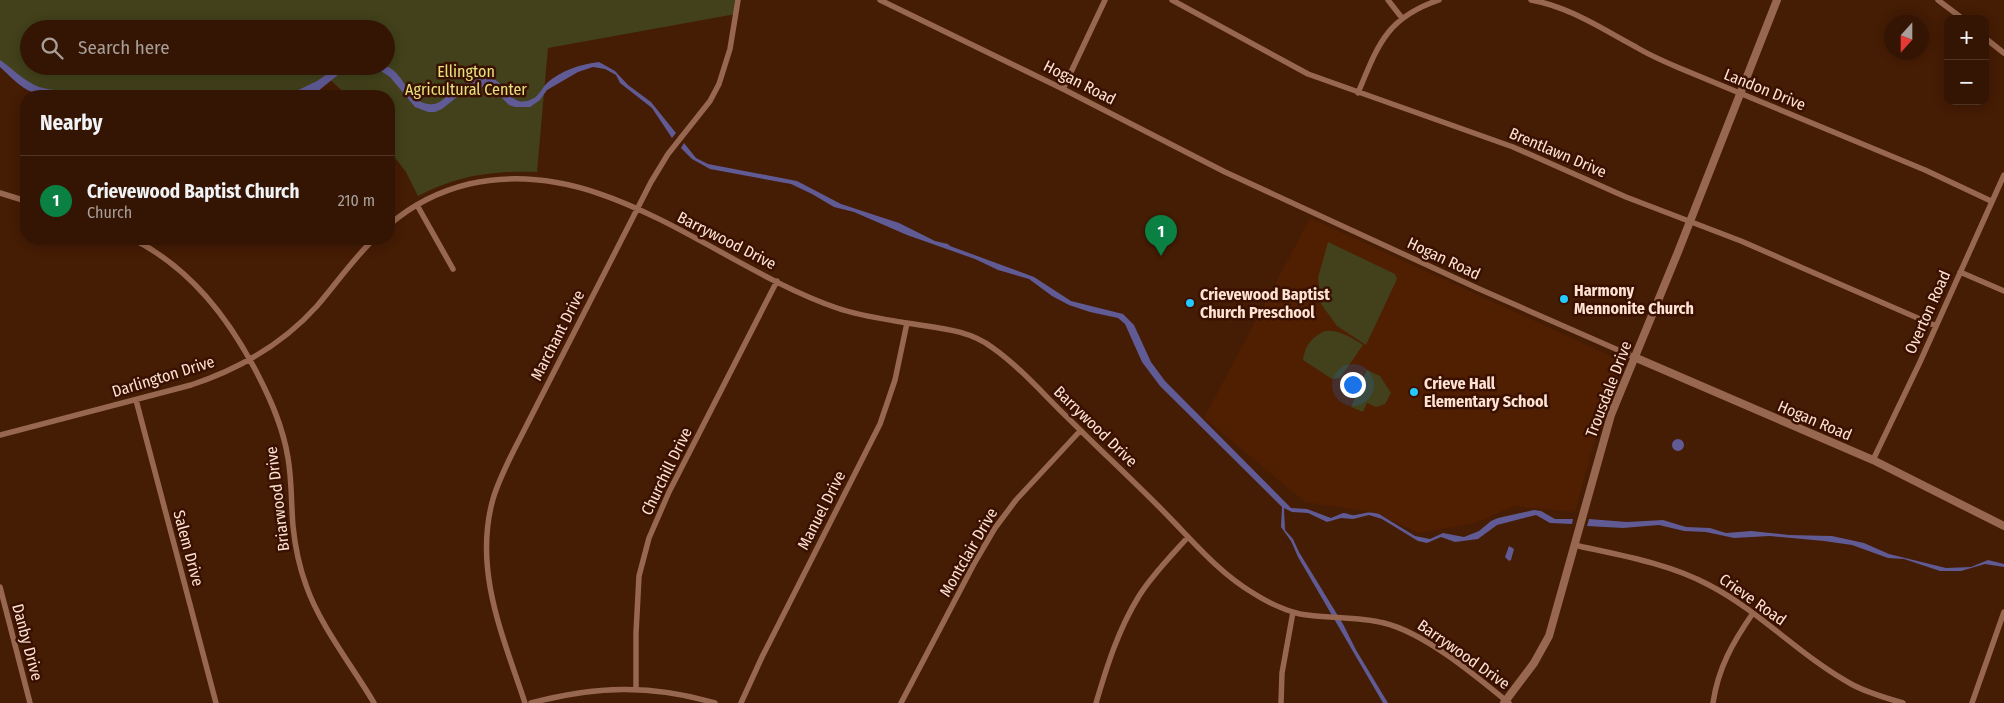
<!DOCTYPE html>
<meta charset="utf-8">
<style>
:root{--surface:#341503;--page:#3c1e0d;--text:#f1f3f6;--muted:#a99f9a;--line:#4e3425;--accent:#0b8043}
body{margin:0;font-family:"Fira Sans Condensed",sans-serif;background:var(--page);color:var(--text)}
.controls{position:absolute;right:15px;top:15px;display:grid;overflow:hidden;border-radius:10px;box-shadow:0 2px 12px #0003}
.controls button{width:45px;height:45px;display:grid;place-items:center;padding:0;border:0;border-bottom:1px solid var(--line);background:var(--surface);color:var(--text);font:25px sans-serif}
.compass{position:absolute;left:1884px;top:15px;width:45px;height:45px;border-radius:50%;background:var(--surface);box-shadow:0 2px 12px #0003;rotate:201deg}
.you{position:absolute;left:1352px;top:384px;width:18px;height:18px;margin:-12px;border:4px solid #fff;border-radius:50%;background:#1a73e8;box-shadow:0 0 0 8px #1a73e833}
.badge{display:grid;place-items:center;width:32px;height:32px;border-radius:50%;background:var(--accent);color:#fff;font-size:16px;font-weight:700}
.pin{position:absolute;translate:-50% -41px;filter:drop-shadow(0 1px 2px #0008)}
.pin::after{content:'';position:absolute;top:26px;width:18px;height:15px;background:inherit;clip-path:polygon(0 0,100% 0,50% 100%)}
.list{margin:0;padding:0;list-style:none}
h2{display:flex;justify-content:space-between;align-items:center;height:65px;margin:0;padding:0 20px;font-size:21px}
h2 small{font-size:16px;font-weight:400;color:var(--muted)}
.list li{display:grid;grid-template-columns:32px 1fr auto;gap:15px;align-items:center;box-sizing:border-box;height:90px;padding:0 20px;border-top:1px solid var(--line)}
.list b{display:block;font-size:19px;white-space:nowrap}
.list p{margin:0;font-size:16px;white-space:nowrap;color:var(--muted)}
.list em{font-size:16px;font-style:normal;color:var(--muted)}
.icon{flex:none;width:28px;height:28px;fill:none;stroke:currentColor;stroke-width:2;stroke-linecap:round;stroke-linejoin:round}
.map{position:relative;flex:none;width:2004px;height:703px;overflow:hidden}
.search{position:absolute;background:var(--surface);box-shadow:0 2px 12px #0003;left:20px;top:20px;width:375px;height:55px;display:flex;align-items:center;gap:12px;box-sizing:border-box;padding:0 18px;border-radius:28px;color:var(--muted);font-size:19px}
.panel{position:absolute;background:var(--surface);box-shadow:0 2px 12px #0003;left:20px;top:90px;width:375px;height:155px;border-radius:20px}
.map>svg:first-child{display:block}
</style>
<div class="map">
<svg width="2004" height="703" viewBox="0 0 2004 703">
<rect width="100%" height="100%" fill="#451c04"/>
<path fill="#501f02" d="M1310,218L1611,356L1621,365L1599,425L1575,512L1514,506L1475,523L1419,533L1372,512L1305,502L1204,418Z"/>
<path fill="#42411b" fill-rule="evenodd" d="M0,0H738L736,14L548,48L537,172C490,171 460,175 418,196L406,172L389,150V96H348L327,77L293,96H71L35,89L0,64ZM29,29H386V66H29Z
M1328,242L1395,274L1397,279L1366,345L1337,326L1321,304L1318,278Z
M1325,331C1337,329 1353,338 1363,345L1340,378L1332,379L1303,360C1305,345 1312,337 1325,331Z
M1367,370L1380,376L1391,393L1385,404L1376,407L1367,403L1363,412L1351,407Z"/>
<path fill="#605a95" d="M0,60C13,69 24,81 39,87C52,91 66,90 77,96C59,96 40,98 24,88C15,82 8,74 0,67Z
M599,62L615,71L628,85L651,102L676,133L672,138L652,108L620,83L616,75L605,69L593,67L578,72L547,90L540,100L530,107H515L509,105L494,90L486,86L462,93L442,109L435,112H428L415,107L390,77L373,66C378,66 385,66 388,67C405,74 410,107 433,104C439,104 444,98 448,95C460,85 475,77 490,78C506,80 510,112 534,98C539,95 543,87 547,83C560,71 581,64 599,62Z
M339,66H349L312,96H286L317,81Z
M684,143L696,158L708,164L797,181L841,204L899,223L935,241L948,244L950,246L1034,277L1071,301L1123,314L1134,325L1151,362L1165,381L1291,508L1307,509L1331,518L1343,513C1347,513 1351,516 1355,515C1368,513 1365,511 1379,514L1415,536L1430,539L1443,533L1464,537L1479,531L1491,521L1498,518L1534,510L1541,511L1555,519H1573L1572,524L1550,523L1536,515L1497,525L1478,539L1455,542L1441,537L1427,543L1418,541L1382,519L1369,515L1353,519L1341,518L1327,522L1308,513L1292,512L1284,508L1285,530L1293,539L1299,552L1343,624L1356,650L1388,703H1383L1298,557L1291,541L1281,527L1282,507L1160,386L1142,362L1125,324L1118,318L1090,312L1069,305L1052,296L1029,279L998,270L975,259L907,235L854,212L834,207L812,194L791,184L710,169L692,159L681,148Z
M1672 445a6 6 0 1 1 12 0a6 6 0 1 1-12 0Z
M1589,519L1627,522L1663,520L1686,527L1710,528L1726,533L1751,531L1789,535L1832,536L1864,543L1889,554L1946,568L1971,567L1988,560L2004,564V567L1985,564L1961,571H1940L1904,559L1888,558L1852,545L1824,541L1770,536L1734,538L1706,532L1684,531L1659,525L1623,528L1587,526Z
M1509,546L1514,549L1511,560L1509,561L1505,557Z"/>
<g fill="none" stroke-linecap="round" stroke-linejoin="round">
<path stroke="#98674f" stroke-width="5.5" d="M880,0L1063,89L1225,172L1477,288L1634,357
M1172,0L1308,74L1513,147L1626,197L1741,241L1936,326
M1388,0L1402,18
M1531,0C1570,7 1602,29 1636,47C1649,55 1663,61 1677,67L1925,170L1991,201
M1938,0L1963,19
M1985,38L2004,53
M1063,89L1105,0
M1358,93C1378,45 1386,18 1439,0
M0,193L26,201
M417,205L453,269
M389,225C412,205 440,191 469,184C605,153 717,267 837,308C860,316 884,319 907,323C937,328 968,329 993,348C1021,368 1044,395 1069,419C1103,453 1138,485 1171,519C1196,545 1221,574 1253,593C1267,602 1284,610 1300,614C1328,619 1357,616 1384,623C1425,633 1476,676 1509,703
M133,239C190,268 228,317 257,373C271,400 283,427 288,458C292,481 291,503 293,526C295,546 299,566 306,585C319,624 353,667 374,703
M1960,272L2004,291
M136,400L216,703
M0,435L191,385C239,369 283,344 317,306C336,284 353,259 374,239
M1873,460L1920,362L2004,175
M1574,545C1619,555 1668,563 1709,585C1761,612 1801,657 1853,685C1868,693 1886,698 1903,703
M0,587L30,703
M636,689V633L639,576L649,538L669,492L777,281
M525,703C503,636 473,570 493,499C498,482 506,466 514,450L651,182L668,154L710,101L719,84L730,49L738,0
M531,703C595,686 651,684 715,703
M741,703L762,657L880,424L895,380L907,323
M901,703L975,562L995,528L1016,500L1080,431
M1096,703C1107,666 1118,630 1139,596C1152,575 1171,556 1188,537
M1281,703L1282,673L1293,612
M1713,703C1718,668 1733,642 1753,613
M1972,703L2004,612"/>
<path stroke="#98674f" stroke-width="8" d="M1634,357L1873,460L2004,526
M1504,703L1534,663L1549,636L1611,415L1678,252L1777,0"/>
</g>
<g fill="#24c9fe" stroke="#3a1100" stroke-width="2">
<circle cx="1564" cy="299" r="5"/>
<circle cx="1190" cy="303" r="5"/>
<circle cx="1414" cy="392" r="5"/>
</g>
<g text-anchor="middle" stroke-width="5" stroke-linejoin="round" paint-order="stroke">
<g font-size="16" fill="#e6e37e" stroke="#3a1100">
<text x="466" y="77">Ellington<tspan x="466" dy="18">Agricultural Center</tspan></text>
</g>
<g font-size="16" fill="#fee2d4" stroke="#3a1100">
<text transform="translate(1080 82) rotate(27)" y="6">Hogan Road</text>
<text transform="translate(1765 89) rotate(22)" y="6">Landon Drive</text>
<text transform="translate(1558 152) rotate(23)" y="6">Brentlawn Drive</text>
<text transform="translate(727 240) rotate(27)" y="6">Barrywood Drive</text>
<text transform="translate(1444 258) rotate(25)" y="6">Hogan Road</text>
<text transform="translate(1927 312) rotate(-66)" y="6">Overton Road</text>
<text transform="translate(557 335) rotate(-63)" y="6">Marchant Drive</text>
<text transform="translate(163 376) rotate(-17)" y="6">Darlington Drive</text>
<text transform="translate(1608 389) rotate(-69)" y="6">Trousdale Drive</text>
<text transform="translate(1815 420) rotate(23)" y="6">Hogan Road</text>
<text transform="translate(1096 426) rotate(44)" y="6">Barrywood Drive</text>
<text transform="translate(666 471) rotate(-64)" y="6">Churchill Drive</text>
<text transform="translate(277 499) rotate(-97)" y="6">Briarwood Drive</text>
<text transform="translate(821 510) rotate(-63)" y="6">Manuel Drive</text>
<text transform="translate(189 548) rotate(75)" y="6">Salem Drive</text>
<text transform="translate(968 552) rotate(-60)" y="6">Montclair Drive</text>
<text transform="translate(1753 599) rotate(35)" y="6">Crieve Road</text>
<text transform="translate(28 642) rotate(75)" y="6">Danby Drive</text>
<text transform="translate(1464 654) rotate(35)" y="6">Barrywood Drive</text>
</g>
<g font-size="16" font-weight="bold" fill="#fee2d4" stroke="#3a1100" text-anchor="start">
<text x="1574" y="296">Harmony<tspan x="1574" dy="18">Mennonite Church</tspan></text>
<text x="1200" y="300">Crievewood Baptist<tspan x="1200" dy="18">Church Preschool</tspan></text>
<text x="1424" y="389">Crieve Hall<tspan x="1424" dy="18">Elementary School</tspan></text>
</g>
</g>
</svg>
<div class="controls">
<button>+</button>
<button>−</button>
</div>
<svg class="compass" viewBox="-18 -18 36 36"><path d="M0-13l5 13h-10z" fill="#e53935"/><path d="M0 13l5-13h-10z" fill="#a99f9a"/></svg>
<div class="you"></div>
<div class="pin badge" style="left:1161px;top:256px">1</div>
<div class="search"><svg class="icon" aria-label="search" viewBox="0 0 24 24"><circle cx="10" cy="10" r="6"/><path d="M15 15l6 6"/></svg>Search here</div>
<section class="panel">
<h2>Nearby<small></small></h2>
<ul class="list">
<li><span class="badge">1</span><div><b>Crievewood Baptist Church</b><p>Church</p></div><em>210 m</em></li>
</ul>
</section>
</div>
